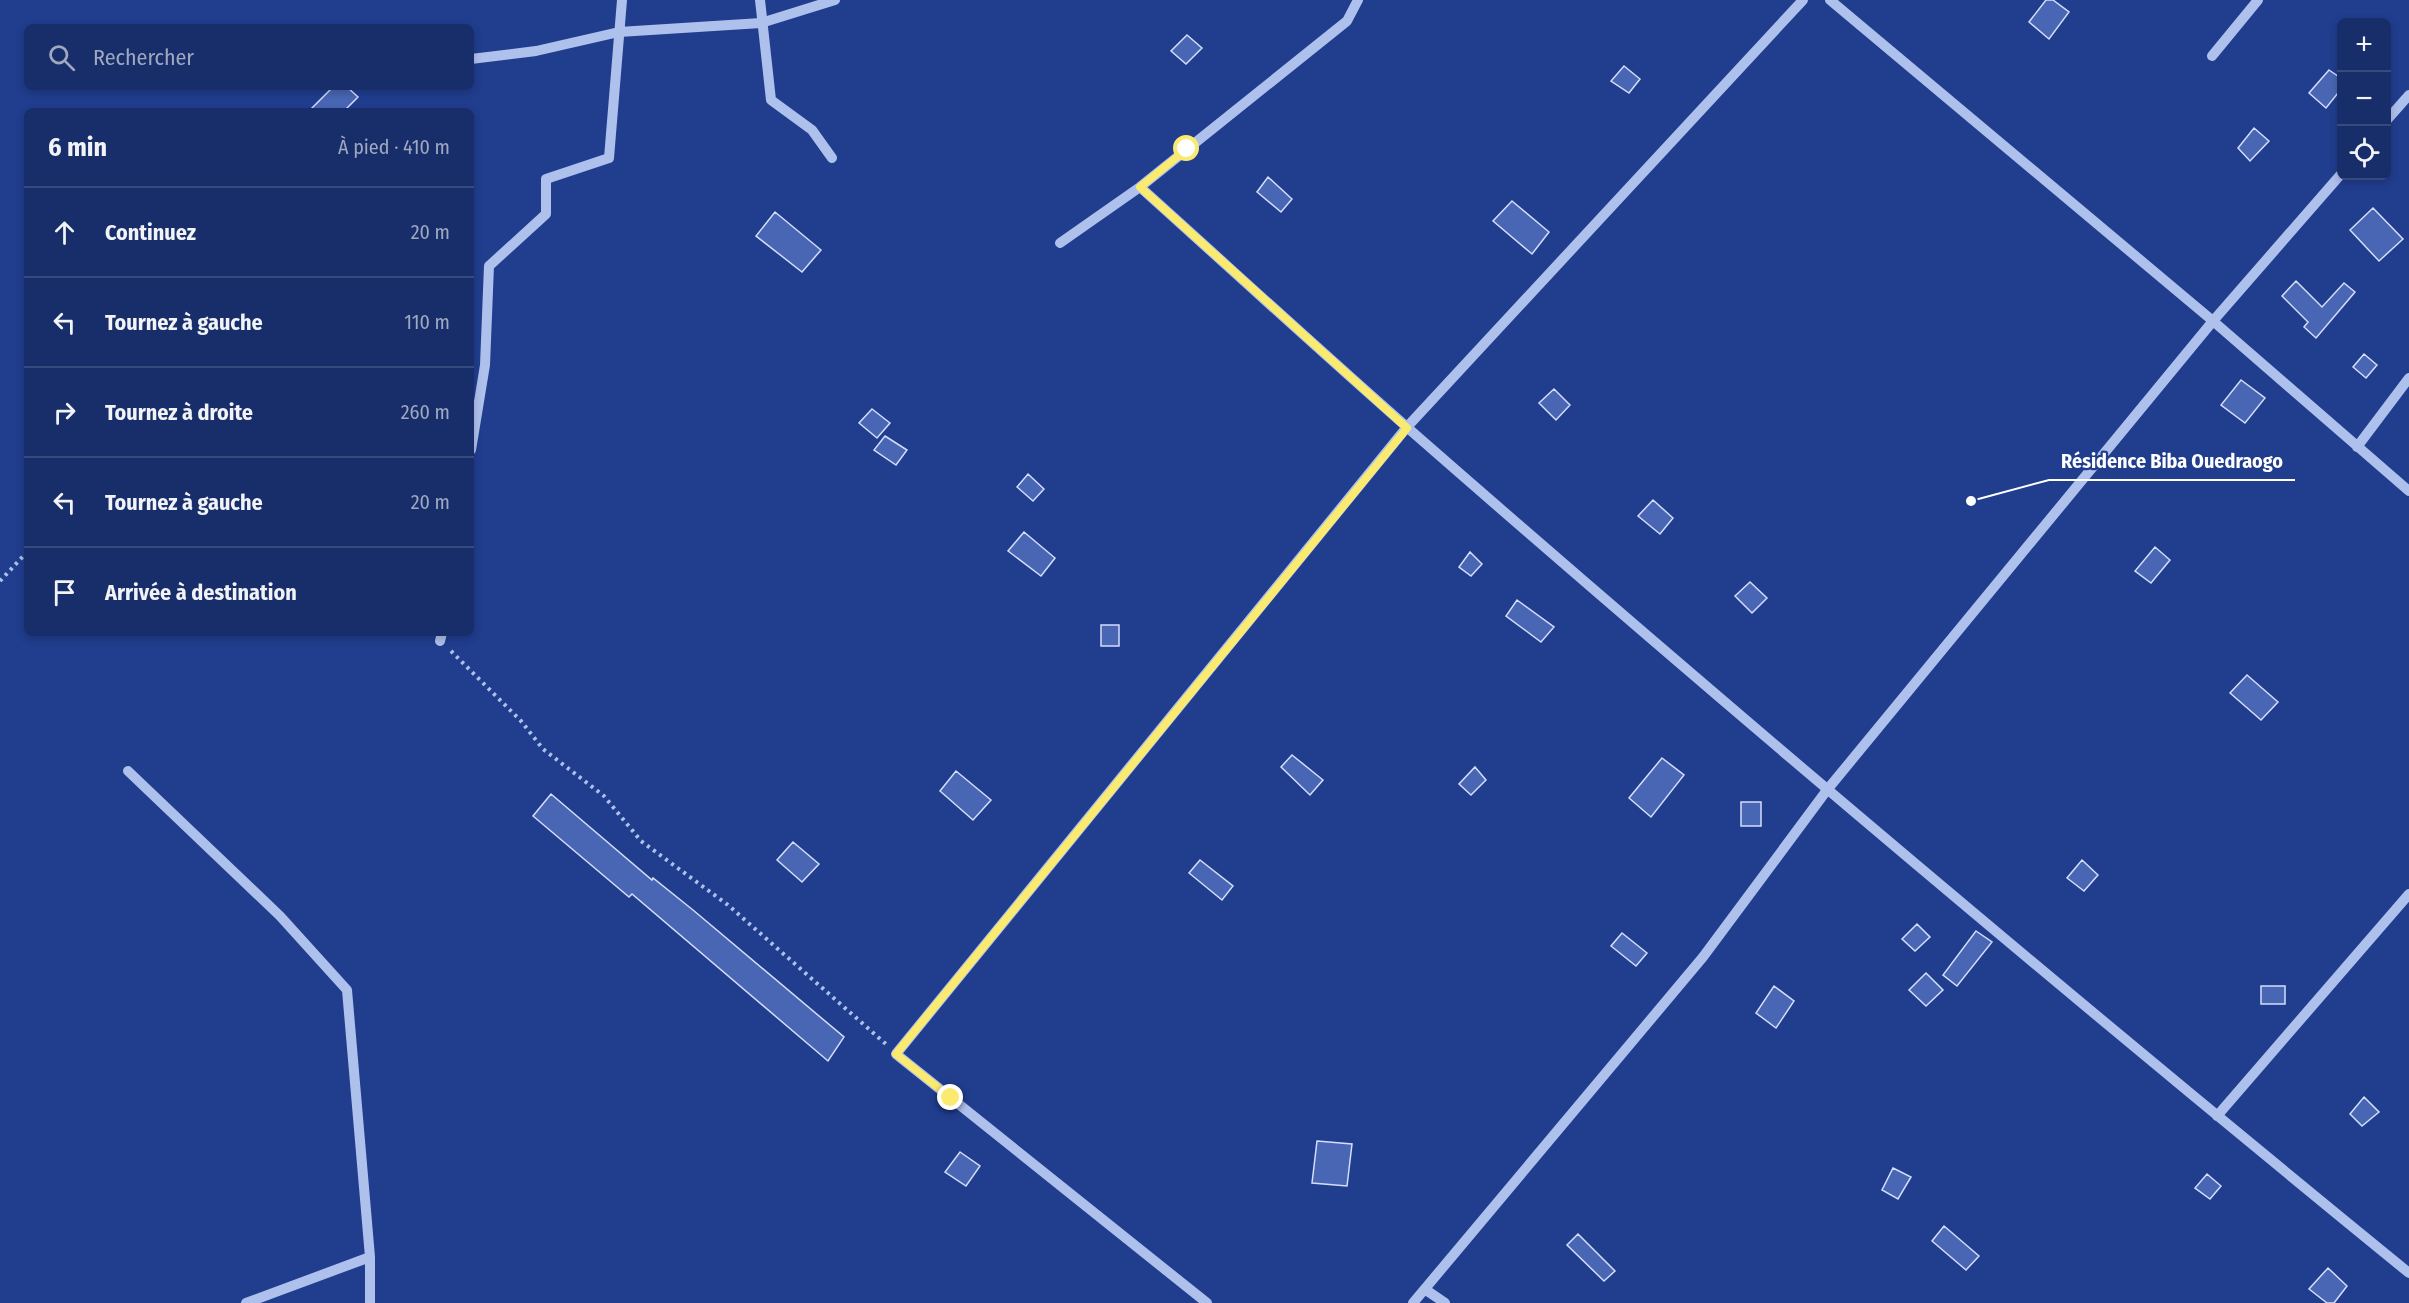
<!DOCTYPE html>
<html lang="fr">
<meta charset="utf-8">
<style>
:root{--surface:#182e6a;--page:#253a72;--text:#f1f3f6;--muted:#9fa8c1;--line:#364a7e}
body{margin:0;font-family:"Fira Sans Condensed",sans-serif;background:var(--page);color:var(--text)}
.controls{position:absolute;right:18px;top:18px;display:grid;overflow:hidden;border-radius:9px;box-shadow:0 3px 9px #0003}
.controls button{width:54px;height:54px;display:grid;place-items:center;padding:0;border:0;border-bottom:2px solid var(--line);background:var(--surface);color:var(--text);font:30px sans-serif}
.stop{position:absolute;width:18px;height:18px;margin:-14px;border:4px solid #faea6f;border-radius:50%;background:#fff}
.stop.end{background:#faea6f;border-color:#fff;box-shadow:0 2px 6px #0008}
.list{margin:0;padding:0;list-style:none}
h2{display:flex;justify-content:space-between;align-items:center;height:78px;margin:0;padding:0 24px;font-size:26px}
h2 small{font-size:20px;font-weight:400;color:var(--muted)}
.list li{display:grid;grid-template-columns:39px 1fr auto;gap:18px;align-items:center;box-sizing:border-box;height:90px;padding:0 24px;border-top:2px solid var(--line)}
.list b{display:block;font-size:22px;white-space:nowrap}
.list em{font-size:20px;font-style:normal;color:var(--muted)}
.icon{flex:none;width:33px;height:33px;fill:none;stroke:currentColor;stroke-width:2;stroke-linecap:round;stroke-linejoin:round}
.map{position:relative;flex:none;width:2409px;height:1303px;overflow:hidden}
.search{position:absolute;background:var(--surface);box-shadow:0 3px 9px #0003;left:24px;top:24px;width:450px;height:66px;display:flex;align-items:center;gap:15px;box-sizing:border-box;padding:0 21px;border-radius:9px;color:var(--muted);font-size:22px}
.panel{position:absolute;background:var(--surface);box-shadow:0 3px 9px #0003;left:24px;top:108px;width:450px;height:528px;border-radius:9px}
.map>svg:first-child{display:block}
</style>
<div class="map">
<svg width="2409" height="1303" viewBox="0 0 2409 1303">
<rect width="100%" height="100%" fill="#203d8e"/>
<path fill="#4966b5" stroke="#d4def9" stroke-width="1.5" d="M2046,0H2053L2069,12L2049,39L2029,22Z
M1187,35L1202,48L1186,64L1171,51Z
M1624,66L1640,79L1629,93L1611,81Z
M2329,70L2342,79V88L2326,108L2309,93Z
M333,87H347L358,97L344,111H309Z
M2254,128L2269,141L2250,161L2238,148Z
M1268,177L1292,199L1281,212L1257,192Z
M1512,201L1549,232L1532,254L1493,221Z
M2373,208L2403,239L2379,261L2350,230Z
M775,212L821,250L802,272L756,236Z
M2296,281L2322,307L2344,283L2355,292L2316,338L2304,327L2308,322L2282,296Z
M2364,354L2377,365L2366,378L2353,367Z
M2241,380L2265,398L2245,423L2221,405Z
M1554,389L1570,405L1556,420L1539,403Z
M872,409L890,423L877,438L859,423Z
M885,436L907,450L896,465L874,450Z
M1028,474L1044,489L1033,501L1017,487Z
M1653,500L1673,518L1660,534L1638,516Z
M1024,532L1055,558L1041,576L1008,551Z
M2155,547L2170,560L2151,583L2135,571Z
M1470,552L1482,564L1471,576L1459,567Z
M1750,582L1767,598L1752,613L1735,596Z
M1517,600L1554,627L1541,642L1506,616Z
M1101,625H1119V646H1101Z
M2247,675L2278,702L2261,720L2230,693Z
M1292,755L1323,780L1310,795L1281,767Z
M1662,758L1684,775L1651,817L1629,798Z
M1475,767L1486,780L1471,795L1459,784Z
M956,771L991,800L973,820L940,791Z
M551,794L652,880L653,878L693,910L844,1037L828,1061L632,894L629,897L533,816Z
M1741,802H1761V826H1741Z
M793,842L819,864L802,882L777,860Z
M1200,860L1233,886L1222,900L1189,873Z
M2082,860L2098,875L2084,891L2067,878Z
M1917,924L1930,937L1915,951L1902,939Z
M1976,931L1992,942L1957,986L1943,975Z
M1622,933L1647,953L1636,966L1611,946Z
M1926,973L1943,990L1926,1006L1909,990Z
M1774,986L1794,1001L1776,1028L1756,1013Z
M2261,986H2285V1004H2261Z
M2364,1097L2379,1112L2362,1126L2350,1114Z
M1317,1141L1352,1144L1347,1186L1312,1183Z
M960,1152L980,1166L966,1186L945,1172Z
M1893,1168L1911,1177L1898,1199L1882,1190Z
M2207,1174L2221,1186L2210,1199L2195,1188Z
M1944,1226L1979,1256L1966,1270L1932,1241Z
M1578,1234L1615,1271L1604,1281L1567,1245Z
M2328,1268L2347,1286L2334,1303H2327L2309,1289Z"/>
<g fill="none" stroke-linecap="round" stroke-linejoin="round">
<path stroke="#aec0ec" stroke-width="4" stroke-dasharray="3 4.5" stroke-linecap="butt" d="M0,581L27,552
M451,651L521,721L543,749L604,796L641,841L728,905L887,1045"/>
<path stroke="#aec0ec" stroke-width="10" d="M760,0L771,100L812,130L832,158
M1830,0L2213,321L2409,491
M2212,56L2258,0
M471,59L536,51L619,32L761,23L835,0
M2386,121L2409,95
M1140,187C1230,268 1318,349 1409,429C1737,716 2071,997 2409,1273
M1060,243L1140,187L1347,21L1358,0
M2357,447L2409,378
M471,450L485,365L489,266L546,214V179L609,158L622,0
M440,641L442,633
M128,771L280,916L347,990L370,1257V1303
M2217,1116L2409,894
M1426,1290L1445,1303
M246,1303L370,1257
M1207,1303L896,1054L1407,427L1803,0
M1413,1303L1703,957L1827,790L2213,321L2342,173"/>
</g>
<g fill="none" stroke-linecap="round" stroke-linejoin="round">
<path stroke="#faea6f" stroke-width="8" d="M951,1098L896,1054L1407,428L1140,187L1187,149"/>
</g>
<path fill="none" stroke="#fff" stroke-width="2" d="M1971 501L2049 480H2295"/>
<circle fill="#fff" stroke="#203d8e" stroke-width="2" cx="1971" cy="501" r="6"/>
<g font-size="20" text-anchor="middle" font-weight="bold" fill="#fff" stroke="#203d8e" stroke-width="4.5" stroke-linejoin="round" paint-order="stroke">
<text x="2172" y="468">Résidence Biba Ouedraogo</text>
</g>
</svg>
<div class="controls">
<button>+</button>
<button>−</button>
<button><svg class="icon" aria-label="locate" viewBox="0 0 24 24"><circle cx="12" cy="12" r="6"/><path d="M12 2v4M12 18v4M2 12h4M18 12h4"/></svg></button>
</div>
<div class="stop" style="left:1187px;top:149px"></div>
<div class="stop end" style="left:951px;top:1098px"></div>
<div class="search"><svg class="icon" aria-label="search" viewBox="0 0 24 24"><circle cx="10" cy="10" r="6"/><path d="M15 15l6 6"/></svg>Rechercher</div>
<section class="panel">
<h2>6 min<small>À pied · 410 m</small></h2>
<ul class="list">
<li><svg class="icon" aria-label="ahead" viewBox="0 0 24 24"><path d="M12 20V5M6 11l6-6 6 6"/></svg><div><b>Continuez</b></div><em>20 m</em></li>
<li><svg class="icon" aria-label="left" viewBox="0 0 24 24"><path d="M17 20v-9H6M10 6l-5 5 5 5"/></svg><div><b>Tournez à gauche</b></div><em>110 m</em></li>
<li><svg class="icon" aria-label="right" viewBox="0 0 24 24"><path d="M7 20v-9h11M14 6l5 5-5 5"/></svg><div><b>Tournez à droite</b></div><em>260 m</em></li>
<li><svg class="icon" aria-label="left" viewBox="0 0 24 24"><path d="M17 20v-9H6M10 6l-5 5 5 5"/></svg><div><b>Tournez à gauche</b></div><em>20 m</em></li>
<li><svg class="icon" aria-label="arrive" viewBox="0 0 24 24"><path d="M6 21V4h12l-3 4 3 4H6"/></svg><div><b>Arrivée à destination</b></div></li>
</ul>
</section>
</div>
